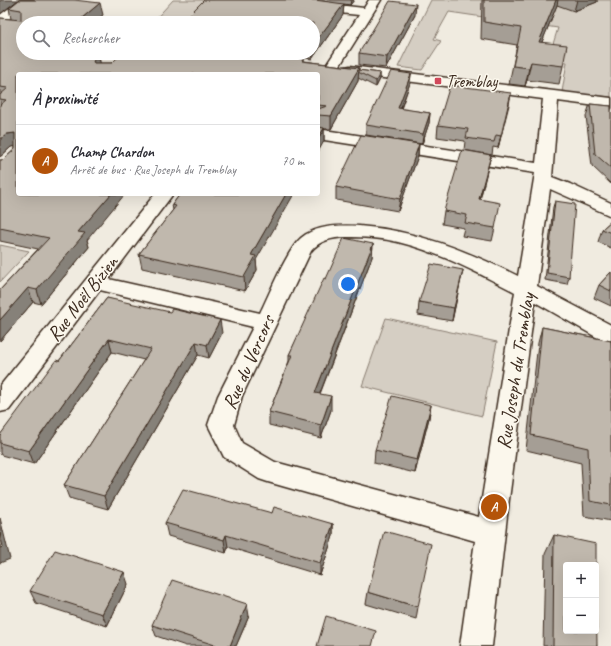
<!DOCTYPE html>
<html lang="fr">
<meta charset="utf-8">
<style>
:root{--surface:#fff;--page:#f2f2f3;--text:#2b2b33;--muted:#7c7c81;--line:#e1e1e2;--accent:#b45309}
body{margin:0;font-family:Caveat,sans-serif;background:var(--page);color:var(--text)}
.controls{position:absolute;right:12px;bottom:12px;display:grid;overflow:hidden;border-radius:4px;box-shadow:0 4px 16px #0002}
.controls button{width:36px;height:36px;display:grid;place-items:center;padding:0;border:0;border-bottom:1px solid var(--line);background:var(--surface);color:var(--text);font:20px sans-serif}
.you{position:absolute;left:348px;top:284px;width:14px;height:14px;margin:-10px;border:3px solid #fff;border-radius:50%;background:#1a73e8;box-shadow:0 0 0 6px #1a73e833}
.badge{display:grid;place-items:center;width:26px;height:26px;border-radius:50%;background:var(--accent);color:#fff;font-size:13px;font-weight:700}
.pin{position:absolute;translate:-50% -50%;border:2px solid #fff;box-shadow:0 1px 4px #0006}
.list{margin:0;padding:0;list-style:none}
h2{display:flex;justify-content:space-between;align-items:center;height:52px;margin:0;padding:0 16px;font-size:17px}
h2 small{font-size:13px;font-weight:400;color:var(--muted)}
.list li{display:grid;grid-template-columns:26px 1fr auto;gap:12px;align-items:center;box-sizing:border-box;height:72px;padding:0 16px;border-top:1px solid var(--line)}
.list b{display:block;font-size:15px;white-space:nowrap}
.list p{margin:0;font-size:13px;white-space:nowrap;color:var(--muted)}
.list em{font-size:13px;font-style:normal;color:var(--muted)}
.icon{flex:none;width:22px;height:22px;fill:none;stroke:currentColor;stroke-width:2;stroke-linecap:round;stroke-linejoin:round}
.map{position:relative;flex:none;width:611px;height:646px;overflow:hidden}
.search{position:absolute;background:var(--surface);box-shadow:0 4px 16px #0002;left:16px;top:16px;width:304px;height:44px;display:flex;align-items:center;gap:10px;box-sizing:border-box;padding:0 14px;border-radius:22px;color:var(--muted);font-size:15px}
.panel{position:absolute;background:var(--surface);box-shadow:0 4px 16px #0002;left:16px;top:72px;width:304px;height:124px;border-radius:4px}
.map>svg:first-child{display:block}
</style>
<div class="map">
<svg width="611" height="646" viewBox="0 0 611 646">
<rect width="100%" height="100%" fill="#f0ebe0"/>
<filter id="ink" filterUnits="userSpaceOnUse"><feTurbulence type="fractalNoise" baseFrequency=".025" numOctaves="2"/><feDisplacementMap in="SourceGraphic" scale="8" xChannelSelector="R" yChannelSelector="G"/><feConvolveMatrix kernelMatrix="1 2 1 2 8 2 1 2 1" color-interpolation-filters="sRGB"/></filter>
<g filter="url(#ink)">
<path fill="#d5cec3" stroke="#887c70" d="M173,0H214L193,23H152Z
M431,0H611V97L562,92L567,62L548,60L558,28L449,12L434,39L441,41L422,70L398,67Z
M0,245L29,251L0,282Z
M386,318L497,342L482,416L362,386Z"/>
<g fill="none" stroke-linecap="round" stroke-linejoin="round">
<g stroke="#3b2a1e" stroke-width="3">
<path id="minor" d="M20,0H34L5,24L0,25V15Z
M369,0H381L337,70L332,71L327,70L325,67L359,15L319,11L315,10L313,7L315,4L319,3L364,8Z
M350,66L611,98V108L558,101L552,177L570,184L611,203V216L550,189L537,286L611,325V343L603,341L535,302L508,507L492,646H460L475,541L268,482L259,479L224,457L208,425L218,396L253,327L100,290L9,410L0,412V386L155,194H173L109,279L260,313C269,295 287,250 301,238C316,225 340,225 359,226C416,230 467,251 518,276L535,173L318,139V129L536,163L543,99L345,73L343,70L345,67ZM346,237C363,237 382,238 398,242C439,252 478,273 515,292L479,517L275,462L242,443L234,425L242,396L311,251C320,240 332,238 346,237Z"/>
</g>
<use href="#minor" fill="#fbf7ec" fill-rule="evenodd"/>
</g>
<path fill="#a59e95" stroke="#3b2a1e" d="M204,0H354L350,5L344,4L343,15L312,59L304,58V61L359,68L358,70L380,73V79L376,87L358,78V81L331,129H324V141L318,139V74H18L87,240L89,247L41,304L33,302L0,341V290L38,249L0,241V160H3L15,149V146L11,147L0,157V18L11,19L9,8L103,15L93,23H23V53L99,56L100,63H112L122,53H313V23Z
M482,0H597V2L574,11L557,5L542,42L563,66L559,84L527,80L525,86L509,84L517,45L481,39Z
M415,15L386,68L359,65V53Z
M411,74L410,83L401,109L430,113L429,123L422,144L366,135V125Z
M511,93L498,148L493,147L492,155L464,150L465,141L437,137L438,125Z
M590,104L611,106V184L592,166L586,116Z
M419,144L418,156L398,211L336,200V187Z
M491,155L480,199L495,228L492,241L462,236L464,228L442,224L444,211Z
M180,194L256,260L257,270L245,291L142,268L139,254L173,210L172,205Z
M555,201L569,277L567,284L545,280L553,207Z
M611,221V248L598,242L602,229Z
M373,244L372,257L320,394L331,410L321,438L269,425V412L289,361V355L326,279Z
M463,270L452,321L418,315L419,302Z
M611,272V306L594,298L599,285Z
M107,298L222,333L209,358L198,355L108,509L69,498L64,485L144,360L112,352L34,464L1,455L0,453V435L59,361Z
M542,327L611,341V521L584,516L581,463L526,450L538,343Z
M431,405L429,418L415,473L374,463L375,450Z
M272,513L333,524V536L320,575L228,547L226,553L168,536L165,523Z
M554,535L597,646H543L545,554Z
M128,584L107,626L36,603L30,591Z
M368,592L418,607L416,619L366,604Z
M249,616L236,646H186L156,636L152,625Z"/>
<path fill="#868179" stroke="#3b2a1e" d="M0,0H18L0,14Z
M351,0H354L350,5Z
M556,0H558L557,5L535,59L539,42Z
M577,0H597V2L574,11Z
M100,3L103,15L93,23H76Z
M344,4L343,15L312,59L313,45Z
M416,4L415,15L386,68L387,57Z
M99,56L101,68L96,73L93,61Z
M531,62L527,80L525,86L529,68Z
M359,68L358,81L331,129V116Z
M380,73V79L376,87V81Z
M411,74L410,83L397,118L398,108Z
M511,93L509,105L498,148L501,136Z
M430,113L429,123L422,144L423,134Z
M324,128V141L318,152V139Z
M15,133L18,146L11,147L0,157V140L7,134Z
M419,144L418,156L398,211L400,199Z
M491,155L488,167L477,212L479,199Z
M111,194H125L87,240L89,247L41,304L37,290L78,232Z
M286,194H294L256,260L257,270L245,291L244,277L251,255Z
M373,244L372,257L315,406V393Z
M463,270L460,283L452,321L454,308Z
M28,288L33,302L0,341V320Z
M220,320L222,333L209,358L207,345Z
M109,339L112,352L34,464L29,451Z
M196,342L198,355L108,509L104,496Z
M331,396V410L321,438V425Z
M431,405L429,418L415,473L417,460Z
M0,518L10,559L0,563Z
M333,524V536L320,575V563Z
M226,535L228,547L226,553L224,540Z
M124,572L128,584L107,626L102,614Z
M247,604L249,616L236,646H230Z"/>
<path fill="#c0b8ad" stroke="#3b2a1e" d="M19,0H74L100,3L76,23H23V53H79L99,56L93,61L94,63H112L122,53H273L304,57L302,61L359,68L331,116L318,115V109L327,106L318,105V74H18V194H111L78,232L85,233L37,290L28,288L0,320V290L49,238L0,228V160H3L15,149V133L7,134L0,140V105L6,100L0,99V95L8,88L0,87V18L21,20V10L9,8Z
M204,0H315L344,4L313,45V23H181Z
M484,0H556L539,42L567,45L563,66L531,62L529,68L513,66L521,28L484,22Z
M390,1L416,4L387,57L359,53Z
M358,70L380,73L376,81L358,72Z
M391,71L411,74L398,108L430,113L423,134L366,125Z
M450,85L511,93L501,136L496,135L494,142L466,138L468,129L438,125Z
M590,104L611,106V168L595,154Z
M318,127L324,128L318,139Z
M361,135L419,144L400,199L336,187Z
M462,150L491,155L479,199L500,203L495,228L465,223L467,215L444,211Z
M180,194H286L251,255L256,256L244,277L139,254L176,206L172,205Z
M555,201L575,204L569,277L547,273Z
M611,221V233L602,229Z
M344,238L373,244L315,393L331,396L321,425L269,412L292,355H289L324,278L326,279Z
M431,264L463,270L454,308L419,302Z
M611,272V291L599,285Z
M107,298L170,312L172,309L220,320L207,345L196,342L104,496L64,485L151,349L109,339L29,451L0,443V435L56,360L59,361Z
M542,327L611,341V505L590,501L588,448L531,435Z
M392,396L431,405L417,460L375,450Z
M183,489L272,513L274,507L333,524L320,563L226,535L224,540L165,523Z
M384,531L431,544L418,607L368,592Z
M0,533L3,547L0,548Z
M554,535L596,544V565H566V631H596V582L597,646H553Z
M55,550L124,572L102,614L30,591Z
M172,580L247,604L230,646H218L152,625Z
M326,616L376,631L372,646H317Z"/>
</g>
<rect fill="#d1495b" stroke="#fbf7ec" stroke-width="1.5" x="434" y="77" width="8" height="8" rx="2"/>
<g text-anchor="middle" stroke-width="3" stroke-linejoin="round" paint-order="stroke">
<g font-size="17" fill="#3b2a1e" stroke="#fbf7ec" text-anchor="start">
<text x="446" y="87">Tremblay</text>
</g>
<g font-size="20" fill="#3b2a1e" stroke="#fbf7ec">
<text transform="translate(82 298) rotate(-52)" y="7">Rue Noël Bizien</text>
<text transform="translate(248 362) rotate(-66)" y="7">Rue du Vercors</text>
<text transform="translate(515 371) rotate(-81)" y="7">Rue Joseph du Tremblay</text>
</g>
</g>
</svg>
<div class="controls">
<button>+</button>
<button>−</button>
</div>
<div class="you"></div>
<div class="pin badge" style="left:494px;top:507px">A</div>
<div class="search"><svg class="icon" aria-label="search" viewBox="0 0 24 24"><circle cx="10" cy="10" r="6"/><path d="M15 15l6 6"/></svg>Rechercher</div>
<section class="panel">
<h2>À proximité<small></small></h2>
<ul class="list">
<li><span class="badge">A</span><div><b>Champ Chardon</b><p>Arrêt de bus · Rue Joseph du Tremblay</p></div><em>70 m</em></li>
</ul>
</section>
</div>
